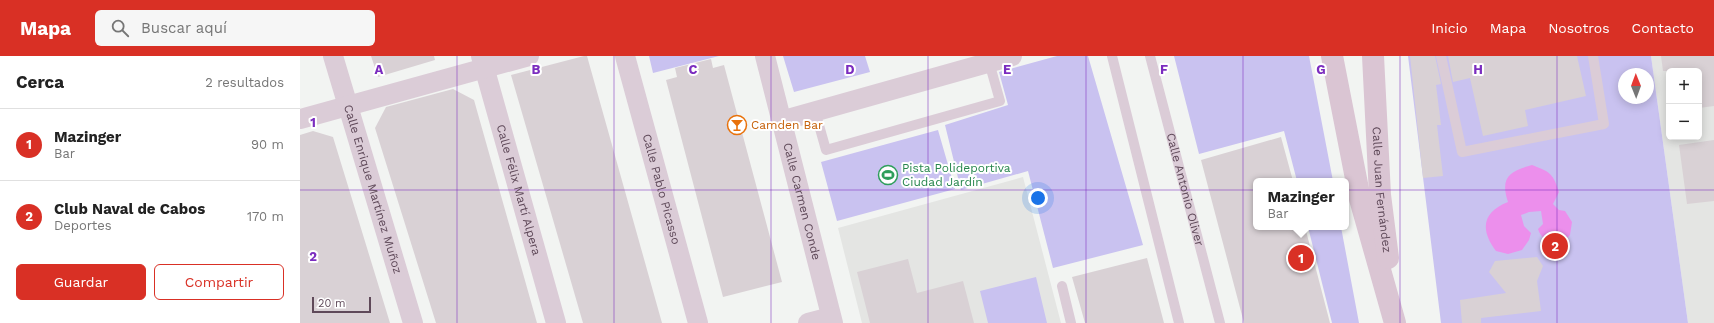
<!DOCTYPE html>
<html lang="es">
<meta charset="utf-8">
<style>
:root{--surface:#fff;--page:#f6f6f6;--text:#222;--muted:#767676;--line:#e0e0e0;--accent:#d93025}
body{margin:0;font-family:"Work Sans",sans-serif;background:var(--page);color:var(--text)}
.controls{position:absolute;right:12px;top:12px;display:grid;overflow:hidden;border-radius:6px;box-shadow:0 2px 10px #0003}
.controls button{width:36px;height:36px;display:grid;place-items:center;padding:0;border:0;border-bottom:1px solid var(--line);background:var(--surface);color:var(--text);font:20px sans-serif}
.compass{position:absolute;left:1318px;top:12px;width:36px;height:36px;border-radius:50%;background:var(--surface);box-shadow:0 2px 10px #0003;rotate:359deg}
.scale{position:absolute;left:12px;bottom:10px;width:59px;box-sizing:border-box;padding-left:4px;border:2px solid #5f4959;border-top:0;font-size:11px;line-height:14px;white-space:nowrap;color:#5f4959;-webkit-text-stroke:3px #fff;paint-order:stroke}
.you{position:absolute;left:738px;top:142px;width:14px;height:14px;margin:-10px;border:3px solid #fff;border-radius:50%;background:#1a73e8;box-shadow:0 0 0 6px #1a73e833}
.badge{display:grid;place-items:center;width:26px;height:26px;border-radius:50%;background:var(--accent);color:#fff;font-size:13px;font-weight:700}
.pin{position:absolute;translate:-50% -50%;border:2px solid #fff;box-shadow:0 1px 4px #0006}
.popup{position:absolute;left:953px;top:122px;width:96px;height:52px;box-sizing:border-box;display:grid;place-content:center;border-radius:6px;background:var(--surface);filter:drop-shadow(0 1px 3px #0005);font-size:13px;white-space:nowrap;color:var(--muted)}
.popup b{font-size:15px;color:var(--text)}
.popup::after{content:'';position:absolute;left:50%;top:100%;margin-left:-8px;border:8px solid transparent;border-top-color:var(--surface)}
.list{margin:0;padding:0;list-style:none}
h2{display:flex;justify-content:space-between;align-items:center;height:52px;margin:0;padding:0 16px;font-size:17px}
h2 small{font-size:13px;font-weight:400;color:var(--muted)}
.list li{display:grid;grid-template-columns:26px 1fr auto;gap:12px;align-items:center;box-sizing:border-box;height:72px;padding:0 16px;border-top:1px solid var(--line)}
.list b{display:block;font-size:15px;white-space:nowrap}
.list p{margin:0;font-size:13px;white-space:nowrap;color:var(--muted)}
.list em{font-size:13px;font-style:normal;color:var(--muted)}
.actions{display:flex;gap:8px;padding:12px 16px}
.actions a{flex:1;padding:9px 0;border:1px solid var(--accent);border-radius:6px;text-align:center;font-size:14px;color:var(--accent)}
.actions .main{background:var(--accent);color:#fff}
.icon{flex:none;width:22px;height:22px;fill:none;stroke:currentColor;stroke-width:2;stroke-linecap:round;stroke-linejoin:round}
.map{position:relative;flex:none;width:1414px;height:267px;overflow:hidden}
header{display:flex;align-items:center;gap:24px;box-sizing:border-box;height:56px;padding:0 20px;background:var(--accent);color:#fff}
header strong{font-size:19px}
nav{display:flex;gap:22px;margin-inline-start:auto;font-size:14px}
.search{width:280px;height:36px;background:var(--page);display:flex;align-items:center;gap:10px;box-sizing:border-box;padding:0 14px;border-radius:6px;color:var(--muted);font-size:15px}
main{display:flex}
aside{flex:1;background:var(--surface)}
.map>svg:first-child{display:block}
</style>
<header>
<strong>Mapa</strong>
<div class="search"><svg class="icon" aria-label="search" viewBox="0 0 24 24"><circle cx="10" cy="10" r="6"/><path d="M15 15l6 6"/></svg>Buscar aquí</div>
<nav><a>Inicio</a><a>Mapa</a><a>Nosotros</a><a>Contacto</a></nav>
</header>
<main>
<aside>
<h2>Cerca<small>2 resultados</small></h2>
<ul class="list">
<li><span class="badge">1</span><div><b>Mazinger</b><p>Bar</p></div><em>90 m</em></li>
<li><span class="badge">2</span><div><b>Club Naval de Cabos</b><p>Deportes</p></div><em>170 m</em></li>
</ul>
<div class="actions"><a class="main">Guardar</a><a>Compartir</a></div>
</aside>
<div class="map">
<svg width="1414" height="267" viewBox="0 0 1414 267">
<rect width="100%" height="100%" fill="#f2f4f2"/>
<path fill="#e4e5e3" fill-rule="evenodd" d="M1351,0H1414V267H1388ZM1369,15H1399V81H1369Z
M723,121L761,267H562L538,172Z"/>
<path fill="#c9c2f0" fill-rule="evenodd" d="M349,0H419L353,17Z
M483,0H565L570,16L494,36Z
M757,0H788L843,189L753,212L728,115L661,134L645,69L708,49L699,16Z
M874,0H1009L1033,125H997L984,75L899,98Z
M1108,0H1351L1388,267H1141ZM1324,18H1348V42H1324Z
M638,74L655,133L537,165L521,106Z
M1008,171H1041L1059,267H1032Z
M736,221L747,267H688L680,235Z"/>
<path fill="#ec8fec" d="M1232,109C1250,116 1253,117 1259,136L1253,148L1259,154L1265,155L1272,166L1270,179C1268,181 1265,185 1262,186C1251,190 1241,183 1238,173L1243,168L1241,155L1229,156L1221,159L1224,170L1231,177L1229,184L1222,194L1208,198L1196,195C1180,174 1182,156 1208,146C1200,122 1209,115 1232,109Z"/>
<path fill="#d9d1d5" d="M71,0H134L135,4L78,21Z
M284,0H287L362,267H283L211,19Z
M1110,0H1135L1141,28L1136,29L1141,69H1137L1143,120L1123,122Z
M1148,0H1277L1286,40L1225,54L1228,70L1183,80L1170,22L1153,26Z
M1361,0H1414V50L1399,52V15H1363Z
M411,3L413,12L424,9L482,226L423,241L366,24L377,21L375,12Z
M153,33L174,44L237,267H136L75,72L86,51Z
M13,75L33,81L90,267H0V79Z
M981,81L993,125H956V171H1005L1030,267H944L901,104Z
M1414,84V145L1387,148L1379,89Z
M1237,201L1243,210L1237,225L1241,255L1181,262V267H1162L1160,244L1206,237L1189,216L1195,205Z
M847,202L864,267H785L772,221Z
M608,203L617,237L663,225L674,267H570L557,216Z"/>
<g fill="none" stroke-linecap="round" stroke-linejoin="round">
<g stroke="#dbccd7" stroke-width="10">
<path d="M812,0L879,267"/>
<path id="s1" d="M850,0L920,267"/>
<path d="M1141,0L1162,96L1304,68L1293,0"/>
<path d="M515,55L526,94L700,45L689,6"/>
<path d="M762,230L771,267"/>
</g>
<g stroke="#dbccd7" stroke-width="20">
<path id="s2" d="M33,0L113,267"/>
<path id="s3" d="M181,0L256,267"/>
<path id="s4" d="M325,0L398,267"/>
<path id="s5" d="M465,0L533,267"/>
<path d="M0,63L229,0"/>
<path d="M481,65L712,0"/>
<path d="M508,267L531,261"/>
</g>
<g stroke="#dac5d3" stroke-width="22">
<path d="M1032,0L1060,143L1095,267"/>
<path id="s6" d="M1073,0L1080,139L1088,202"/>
</g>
</g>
<path fill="none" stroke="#7b2cbf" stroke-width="1" stroke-opacity="0.55" d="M157,0V267M314,0V267M471,0V267M628,0V267M786,0V267M943,0V267M1100,0V267M1257,0V267M0,134H1414"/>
<defs>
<g id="bar-ring" transform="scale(1)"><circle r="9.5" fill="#fff" stroke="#e8710a" stroke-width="1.5"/><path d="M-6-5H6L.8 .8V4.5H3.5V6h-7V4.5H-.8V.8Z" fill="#e8710a"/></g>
<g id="stadium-ring" transform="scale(1)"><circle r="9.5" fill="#fff" stroke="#2e9e5b" stroke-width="1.5"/><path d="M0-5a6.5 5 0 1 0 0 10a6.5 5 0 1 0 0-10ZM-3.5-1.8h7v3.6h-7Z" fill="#2e9e5b"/></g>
</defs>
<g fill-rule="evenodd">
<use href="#bar-ring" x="437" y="69"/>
<use href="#stadium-ring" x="588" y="119"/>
</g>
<g text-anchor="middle" stroke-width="4" stroke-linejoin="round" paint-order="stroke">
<g font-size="12" fill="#c56008" stroke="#fff" text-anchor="start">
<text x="451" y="73">Camden Bar</text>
</g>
<g font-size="12" fill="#27864d" stroke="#fff" text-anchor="start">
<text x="602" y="116">Pista Polideportiva<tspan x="602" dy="14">Ciudad Jardín</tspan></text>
</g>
<g font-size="12" fill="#5f4959" stroke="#fff">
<text dy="4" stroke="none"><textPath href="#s2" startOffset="139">Calle Enrique Martínez Muñoz</textPath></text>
<text dy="4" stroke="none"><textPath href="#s4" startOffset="138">Calle Pablo Picasso</textPath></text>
<text dy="4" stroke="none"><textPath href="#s3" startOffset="139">Calle Félix Martí Alpera</textPath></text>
<text dy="4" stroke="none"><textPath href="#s1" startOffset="138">Calle Antonio Oliver</textPath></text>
<text dy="4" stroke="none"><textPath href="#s6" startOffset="134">Calle Juan Fernández</textPath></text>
<text dy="4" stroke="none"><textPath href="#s5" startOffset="150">Calle Carmen Conde</textPath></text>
</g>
</g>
<g font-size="13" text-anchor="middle" font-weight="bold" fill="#7b2cbf" stroke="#fff" stroke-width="4" stroke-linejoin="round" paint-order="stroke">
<text x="79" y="18">A</text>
<text x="236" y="18">B</text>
<text x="393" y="18">C</text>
<text x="550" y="18">D</text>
<text x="707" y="18">E</text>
<text x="864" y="18">F</text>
<text x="1021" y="18">G</text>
<text x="1178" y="18">H</text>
<text x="13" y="71">1</text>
<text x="13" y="205">2</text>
</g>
</svg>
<div class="controls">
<button>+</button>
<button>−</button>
</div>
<svg class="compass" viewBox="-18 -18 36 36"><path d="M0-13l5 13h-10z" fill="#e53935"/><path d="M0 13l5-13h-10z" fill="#767676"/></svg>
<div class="scale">20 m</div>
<div class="you"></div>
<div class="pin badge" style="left:1001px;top:202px">1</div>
<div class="popup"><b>Mazinger</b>Bar</div>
<div class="pin badge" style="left:1255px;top:190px">2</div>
</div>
</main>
